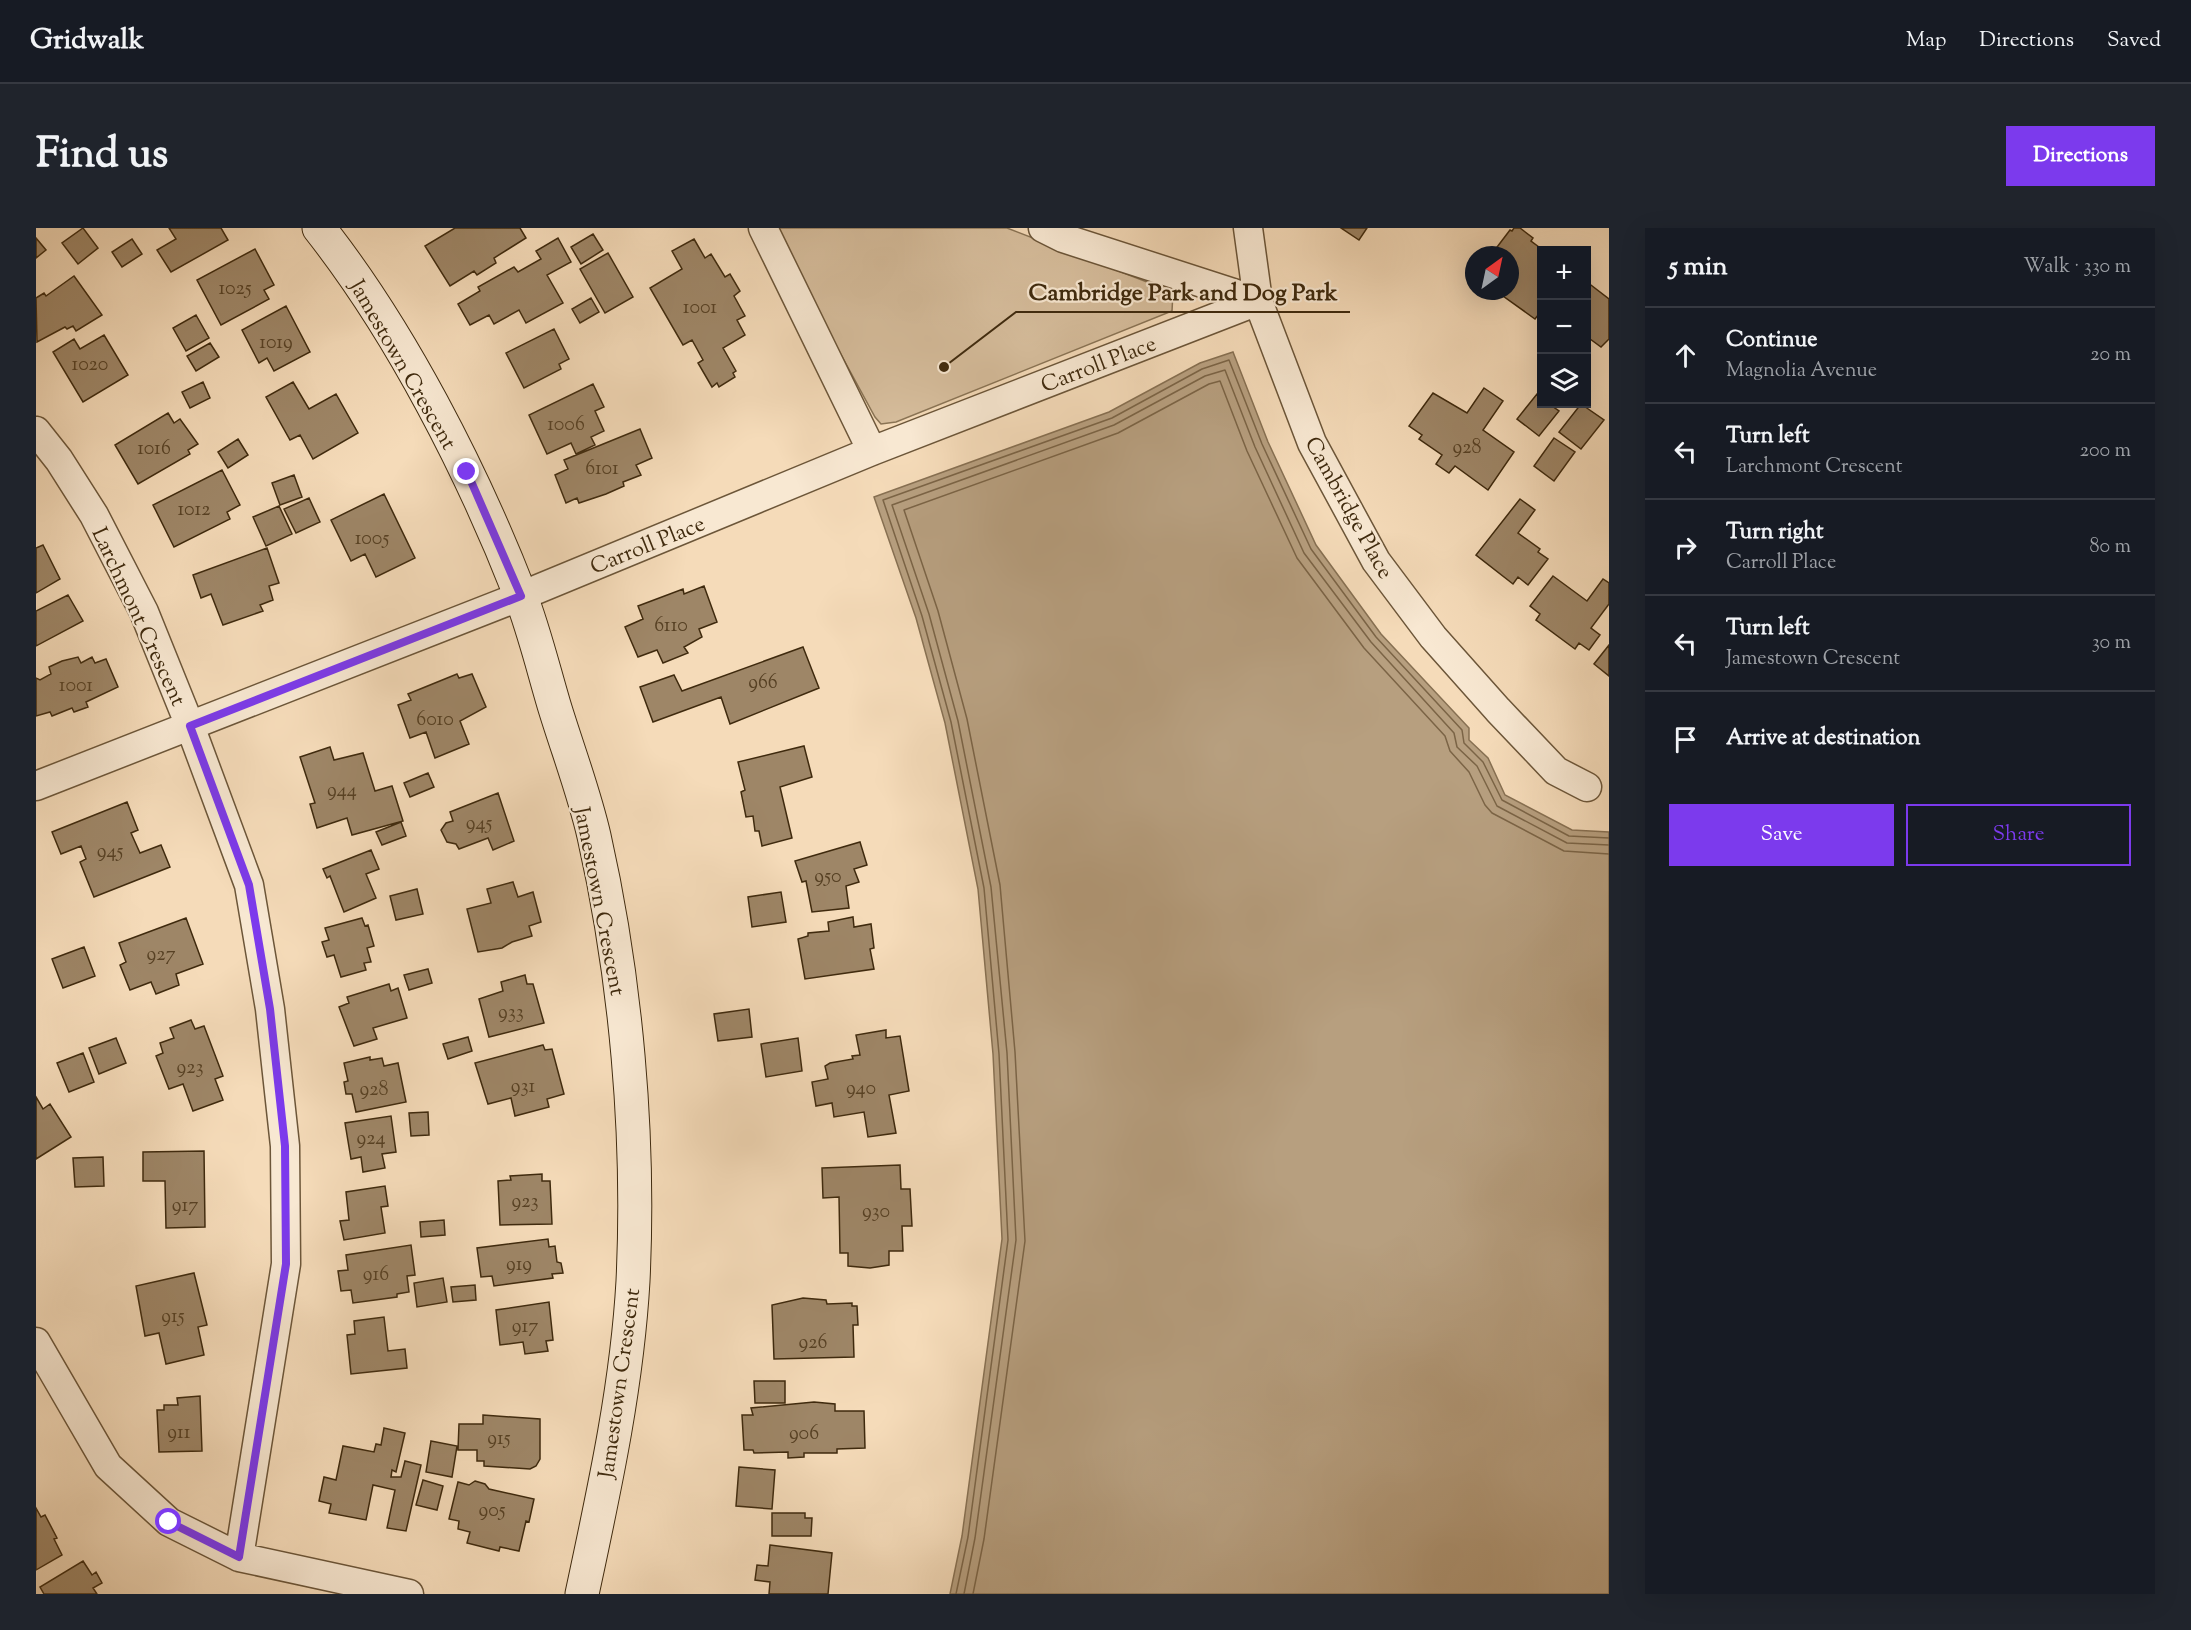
<!DOCTYPE html>
<meta charset="utf-8">
<style>
:root{--surface:#171b24;--page:#20242c;--text:#f1f3f6;--muted:#9ea1a6;--line:#363941;--accent:#7c3aed}
body{margin:0;font-family:"Sorts Mill Goudy",serif;background:var(--page);color:var(--text)}
.controls{position:absolute;right:18px;top:18px;display:grid;overflow:hidden;border-radius:0px;box-shadow:0 6px 24px #0002}
.controls button{width:54px;height:54px;display:grid;place-items:center;padding:0;border:0;border-bottom:2px solid var(--line);background:var(--surface);color:var(--text);font:30px sans-serif}
.compass{position:absolute;left:1429px;top:18px;width:54px;height:54px;border-radius:50%;background:var(--surface);box-shadow:0 6px 24px #0002;rotate:33deg}
.stop{position:absolute;width:18px;height:18px;margin:-14px;border:4px solid #7c3aed;border-radius:50%;background:#fff}
.stop.end{background:#7c3aed;border-color:#fff;box-shadow:0 2px 6px #0008}
.list{margin:0;padding:0;list-style:none}
h2{display:flex;justify-content:space-between;align-items:center;height:78px;margin:0;padding:0 24px;font-size:26px}
h2 small{font-size:20px;font-weight:400;color:var(--muted)}
.list li{display:grid;grid-template-columns:39px 1fr auto;gap:18px;align-items:center;box-sizing:border-box;height:96px;padding:0 24px;border-top:2px solid var(--line)}
.list b{display:block;font-size:22px;white-space:nowrap}
.list p{margin:0;font-size:20px;white-space:nowrap;color:var(--muted)}
.list em{font-size:20px;font-style:normal;color:var(--muted)}
.actions{display:flex;gap:12px;padding:18px 24px}
.actions a{flex:1;padding:14px 0;border:2px solid var(--accent);border-radius:0px;text-align:center;font-size:21px;color:var(--accent)}
.actions .main{background:var(--accent);color:#fff}
.icon{flex:none;width:33px;height:33px;fill:none;stroke:currentColor;stroke-width:2;stroke-linecap:round;stroke-linejoin:round}
.map{position:relative;flex:none;width:1573px;height:1366px;overflow:hidden;border-radius:0px}
header{display:flex;align-items:center;gap:36px;box-sizing:border-box;height:84px;padding:0 30px;background:var(--surface);border-bottom:2px solid var(--line)}
header strong{font-size:28px}
nav{display:flex;gap:33px;margin-inline-start:auto;font-size:21px}
.intro{display:flex;align-items:center;justify-content:space-between;box-sizing:border-box;height:144px;padding:0 36px}
h1{margin:0;font-size:42px}
.button{padding:15px 27px;border-radius:0px;background:var(--accent);color:#fff;font-size:21px;font-weight:700}
main{display:flex;gap:36px;padding:0 36px}
aside{flex:1;background:var(--surface);border-radius:0px;box-shadow:0 6px 24px #0002}
.map>svg:first-child{display:block}
</style>
<header>
<strong>Gridwalk</strong>
<nav><a>Map</a><a>Directions</a><a>Saved</a></nav>
</header>
<div class="intro"><h1>Find us</h1><a class="button">Directions</a></div>
<main>
<div class="map">
<svg width="1573" height="1366" viewBox="0 0 1573 1366">
<rect width="100%" height="100%" fill="#f5dbb9"/>
<filter id="stains"><feTurbulence type="fractalNoise" baseFrequency=".00333" numOctaves="4"/><feColorMatrix values="0 0 0 0 .2 0 0 0 0 .09 0 0 0 0 .02 0 0 0 .5 -.17"/></filter>
<radialGradient id="worn" r=".72"><stop offset=".6" stop-color="#630" stop-opacity="0"/><stop offset="1" stop-color="#630" stop-opacity=".3"/></radialGradient>
<path fill="#d6bd9c" stroke="#8a7455" stroke-width="1.5" d="M736,0H971L1137,64L1136,83L860,194L845,196L839,189Z"/>
<path fill="#b79f7f" stroke="#877052" stroke-width="1.5" d="M1197,124L1232,214L1280,317L1345,406L1433,500V512L1452,530L1469,567L1536,602L1573,604V1366H914L926,1308L966,1011L957,826L942,661L909,495L880,390L838,269L1073,184L1164,135Z"/>
<g fill="none" stroke-linecap="round" stroke-linejoin="round">
<path stroke="#7b6446" stroke-width="1.5" d="M920,1366L932,1309L972,1012L963,826L948,660L915,494L886,388L847,272L1076,190L1166,141L1193,132L1226,216L1275,321L1340,409L1426,502L1428,515L1447,534L1466,572L1533,608L1573,610
M928,1366L939,1310L980,1012L971,825L955,659L922,493L893,386L856,277L1078,197L1169,148L1189,142L1219,219L1268,325L1335,414L1418,505L1421,519L1441,538L1461,578L1531,615L1573,617
M937,1366L948,1311L989,1013L979,824L964,657L931,491L902,383L868,282L1082,205L1173,156L1184,153L1211,223L1261,330L1328,420L1409,508L1414,523L1433,544L1449,577L1456,585L1528,623L1573,626"/>
</g>
<path fill="#9e8667" stroke="#3f2a0e" stroke-width="1.5" d="M47,0L62,20L42,36L26,15Z
M133,0H185L192,12L135,44L121,22L140,11Z
M419,0H484L490,10L458,30L460,35L441,47L438,43L414,58L389,18Z
M1305,0H1331L1323,12Z
M1478,0H1484L1497,10L1495,13L1507,22L1506,82L1499,91L1460,63H1474V27H1455L1474,2L1476,3Z
M557,6L567,22L545,36L535,19Z
M0,10L10,22L0,30Z
M522,10L535,34L511,47L527,75L490,95L483,82L458,96L453,87L434,97L422,76L444,63L442,59L478,39L482,44L505,31L500,23Z
M96,11L106,26L86,39L76,24Z
M658,11L669,30L675,26L689,49L694,46L704,63L698,68L709,88L701,92L709,107L687,120L700,143L697,145L699,149L683,159L681,155L676,159L662,135L667,132L656,112L647,117L614,60L646,41L636,23Z
M219,21L238,57L228,62L233,71L185,97L161,52Z
M572,25L597,69L569,85L544,41Z
M38,48L66,87L40,103L37,98L31,101L29,99L1,114L0,70L8,65L10,68Z
M1551,54L1573,71V111L1565,119L1550,108Z
M555,70L563,84L544,95L536,81Z
M250,78L274,124L238,143L231,130L223,135L206,102Z
M160,87L173,110L150,123L137,100Z
M518,101L533,131L523,136L525,141L488,160L470,125Z
M68,107L92,147L47,174L17,124L38,111L44,121Z
M174,115L183,129L160,143L151,128Z
M167,154L174,170L154,180L146,164Z
M257,154L273,181L300,166L322,205L277,231L264,207L254,212L230,169Z
M557,156L568,179L559,183L568,203L555,209L559,217L540,226L535,215L511,226L493,187Z
M1448,160L1467,173L1447,202L1478,224L1452,262L1419,238L1413,245L1400,236L1406,227L1383,211L1386,207L1373,198L1397,165L1431,185Z
M1501,166L1506,170V176H1513L1523,183L1503,208L1481,191Z
M1545,176L1568,192L1545,221L1523,204Z
M132,185L138,195L144,191L162,216L152,222L154,226L102,256L79,217Z
M604,201L616,230L600,237L605,247L587,254L588,258L570,266L543,275L541,270L530,275L519,247L532,241L528,232Z
M1518,210L1539,224L1518,253L1498,238Z
M202,211L212,227L192,240L182,224Z
M186,242L204,277L191,284L194,291L138,319L117,277Z
M258,247L266,269L244,277L236,255Z
M348,266L379,330L340,349L329,326L315,333L295,292Z
M273,270L284,294L260,305L248,281Z
M1484,271L1499,282L1482,305L1504,321L1502,324L1512,331L1492,357L1482,349L1477,356L1440,327Z
M243,278L256,306L230,318L217,289Z
M7,317L24,351L0,365V320Z
M231,320L243,355L233,358L237,372L224,377L227,383L187,397L175,366L165,370L157,347Z
M1517,348L1551,373L1567,351L1573,355V376L1555,400L1564,407L1553,422L1543,415L1539,421L1500,392L1504,386L1494,378Z
M668,358L681,394L663,401L666,409L648,419L652,425L627,435L621,422L602,429L589,399L607,391L602,378L647,361L648,366Z
M32,367L47,393L0,418V383Z
M1573,417V448L1558,436Z
M767,419L783,460L694,496L685,469L617,494L604,459L638,447L646,463Z
M42,429L45,435L56,429L59,435L70,431L82,459L50,474L52,479L38,484L36,480L16,488L14,484L0,488V450L4,452L15,446L13,439L26,433Z
M421,446L423,450L436,446L450,479L424,493L433,516L399,530L390,504L374,510L362,477L375,472L372,466Z
M768,518L776,549L744,559L756,610L726,618L723,603H719L717,588L710,589L705,564L709,562L702,534Z
M294,519L298,532L327,525L339,563L356,558L367,593L316,607L311,590L281,600L274,576L279,575L264,529Z
M392,545L398,559L374,569L368,555Z
M462,565L478,613L457,622L452,610L423,621L420,616L411,614L405,602L410,595L417,593L414,584Z
M91,574L102,602L95,605L104,625L125,617L134,639L58,669L44,634L50,631L45,618L25,626L16,604Z
M365,594L370,608L346,617L340,604Z
M824,614L831,637L818,641L823,654L810,658L813,680L776,684L770,653L766,654L759,633Z
M335,622L343,641L330,646L340,670L308,684L294,648L291,650L287,641Z
M477,654L482,669L497,664L505,694L493,698L496,708L476,714L466,720L442,724L431,681L455,675L451,661Z
M381,661L387,686L360,692L354,668Z
M745,664L750,694L716,699L712,669Z
M817,689L818,699L835,696L838,720L834,721L838,741L769,751L762,711L772,708V705L793,703L792,694Z
M150,690L167,736L140,746L143,757L120,766L115,754L94,762L84,737L90,734L83,715Z
M326,690L329,698L332,697L338,718L331,720L335,734L328,735L330,742L305,749L298,727L291,729L286,714L293,712L289,700Z
M48,719L59,748L27,760L16,731Z
M392,741L396,755L373,762L368,747Z
M489,747L491,756H497L508,795L453,809L443,771L467,763L465,754Z
M353,756L355,763L362,760L371,790L337,800L341,811L318,818L303,779L313,775L311,769Z
M713,781L716,809L682,813L678,786Z
M155,792L159,801L168,798L187,848L179,851L187,872L157,883L147,856L133,861L120,828L127,825L124,815L138,810L134,800Z
M850,802V810L864,808L873,863L853,867L860,905L832,909L828,884L798,889L796,875L780,878L776,854L792,851L789,838L794,835L817,831L816,828L824,827L820,807Z
M432,809L436,823L412,831L407,816Z
M80,810L90,835L63,846L53,820Z
M762,810L766,843L730,849L725,816Z
M507,817L509,822L516,821L528,866L511,871L513,879L479,888L475,870L452,876L439,835Z
M47,825L58,854L33,864L21,835Z
M334,829V832L346,830L348,838L362,835L370,874L320,884L316,866H310L308,854L312,853L308,835Z
M0,869L7,881L14,876L35,909L0,931Z
M392,884L393,907L375,908L373,885Z
M355,888L360,924L346,926L349,940L327,944L325,929L315,931L309,895Z
M168,923L169,999L130,1000L129,953H107V924Z
M67,929L68,958L39,959L37,930Z
M864,937L865,961H874L876,998H866L867,1023H853V1037L834,1040L812,1038V1025H804L803,969L787,970L786,940Z
M506,946V953H514L516,996L464,997L462,953L475,952L474,948Z
M349,958L352,978L345,979L349,1005L308,1012L304,993L313,992L310,964Z
M408,992L409,1007L385,1009L384,994Z
M512,1011L513,1019L519,1018L521,1034L525,1035L527,1045L516,1046L517,1050L458,1058L456,1048L445,1049L441,1020Z
M375,1017L379,1047L371,1048L373,1064L361,1066V1069L317,1075L315,1062L305,1063L302,1043L312,1042L310,1027Z
M158,1045L171,1097L162,1099L168,1127L130,1136L123,1105L109,1108L100,1058Z
M407,1050L411,1074L381,1079L378,1055Z
M439,1057L440,1072L417,1074L415,1059Z
M767,1070L790,1072L791,1076L816,1075V1078H821L822,1097H817L818,1129L738,1131L736,1077Z
M513,1074L517,1112L510,1113L512,1123L489,1126L487,1114L464,1117L460,1082Z
M348,1089L352,1123L369,1121L371,1140L315,1146L311,1107L319,1106L318,1093Z
M718,1153H749V1175H719Z
M164,1168L166,1223L123,1224L121,1182H128V1177H142L141,1170Z
M778,1174L799,1176V1183H828L829,1220L801,1221V1225H768V1229L752,1230V1224L718,1225L717,1222H708L706,1187H717L715,1180Z
M447,1187L504,1191V1231L500,1238L494,1241L448,1238V1233H441V1222H422L423,1196H447Z
M348,1200L369,1205L360,1244L356,1242L355,1249H365L369,1233L385,1237L370,1303L351,1300L359,1262L337,1257L330,1292L293,1285L295,1276L283,1273L288,1249L300,1252L307,1218L338,1224L340,1216L345,1217Z
M395,1213L421,1218L416,1249L390,1244Z
M703,1239L739,1242L736,1281L700,1278Z
M387,1252L407,1258L401,1282L380,1277Z
M439,1253L449,1256L453,1261L498,1271L493,1294L490,1293L483,1323L464,1319L463,1323L431,1315L434,1304L422,1301L423,1293L413,1291L422,1254L433,1257Z
M0,1280L5,1289L9,1287L21,1310L18,1311L26,1327L0,1342Z
M736,1285H769V1290H776L775,1308H736Z
M734,1317L796,1325L792,1366H733L734,1354L719,1352L721,1337L732,1338Z
M47,1333L56,1347L60,1344L66,1355L57,1360L61,1366H8L4,1359Z"/>
<g fill="none" stroke-linecap="round" stroke-linejoin="round">
<g stroke="#6c5639" stroke-width="31">
<path id="street" d="M727,0L836,223
M1007,0L1027,10L1222,73
M1212,0L1222,73L1276,215L1340,333L1397,409L1462,482L1520,543L1551,559
M0,203L23,232L58,287L108,384L154,498L213,657L234,781L249,918L250,1036L203,1329
M0,558L485,368L836,223L1222,73
M0,1114L72,1238L133,1294L203,1329L373,1366"/>
</g>
<g stroke="#3f2a0e" stroke-width="35">
<path id="secondary" d="M283,0C365,104 436,243 484,366C498,402 507,440 518,477C531,520 548,564 558,608C590,750 604,907 597,1053C591,1159 568,1263 546,1366"/>
</g>
<use href="#street" stroke="#f8e8d2" stroke-width="28"/>
<use href="#secondary" stroke="#f8e8d2" stroke-width="33"/>
</g>
<g fill="none" stroke-linecap="round" stroke-linejoin="round">
<path stroke="#7c3aed" stroke-width="8" d="M133,1294L203,1329L250,1036L249,918L234,781L213,657L154,498L485,368L431,244"/>
</g>
<g text-anchor="middle" stroke-width="4.5" stroke-linejoin="round" paint-order="stroke">
<g font-size="20" fill="#574124">
<text x="199" y="66">1025</text>
<text x="664" y="85">1001</text>
<text x="240" y="120">1019</text>
<text x="54" y="142">1020</text>
<text x="530" y="202">1006</text>
<text x="1431" y="225">928</text>
<text x="118" y="226">1016</text>
<text x="566" y="246">6101</text>
<text x="158" y="287">1012</text>
<text x="336" y="316">1005</text>
<text x="635" y="403">6110</text>
<text x="727" y="460">966</text>
<text x="40" y="463">1001</text>
<text x="399" y="497">6010</text>
<text x="306" y="568">944</text>
<text x="443" y="601">945</text>
<text x="74" y="629">945</text>
<text x="792" y="654">950</text>
<text x="125" y="732">927</text>
<text x="475" y="790">933</text>
<text x="154" y="845">923</text>
<text x="487" y="864">931</text>
<text x="825" y="866">940</text>
<text x="338" y="867">928</text>
<text x="335" y="916">924</text>
<text x="489" y="979">923</text>
<text x="149" y="983">917</text>
<text x="840" y="989">930</text>
<text x="483" y="1042">919</text>
<text x="340" y="1052">916</text>
<text x="137" y="1094">915</text>
<text x="489" y="1104">917</text>
<text x="777" y="1120">926</text>
<text x="143" y="1210">911</text>
<text x="768" y="1211">906</text>
<text x="463" y="1216">915</text>
<text x="456" y="1288">905</text>
</g>
<g font-size="22" fill="#3f2a0e" stroke="#f8e8d2">
<text transform="translate(1062 135) rotate(-21)" y="8">Carroll Place</text>
<text transform="translate(368 136) rotate(60)" y="8">Jamestown Crescent</text>
<text transform="translate(1314 279) rotate(61)" y="8">Cambridge Place</text>
<text transform="translate(611 316) rotate(-22)" y="8">Carroll Place</text>
<text transform="translate(104 388) rotate(65)" y="8">Larchmont Crescent</text>
<text transform="translate(565 673) rotate(79)" y="8">Jamestown Crescent</text>
<text transform="translate(582 1155) rotate(-82)" y="8">Jamestown Crescent</text>
</g>
</g>
<path fill="none" stroke="#3f2a0e" stroke-width="2" d="M908 139L980 84H1314"/>
<circle fill="#3f2a0e" stroke="#f8e8d2" stroke-width="2" cx="908" cy="139" r="6"/>
<g font-size="24" text-anchor="middle" font-weight="bold" fill="#3f2a0e" stroke="#f8e8d2" stroke-width="4.5" stroke-linejoin="round" paint-order="stroke">
<text x="1147" y="72">Cambridge Park and Dog Park</text>
</g>
<rect width="100%" height="100%" filter="url(#stains)"/>
<rect width="100%" height="100%" fill="url(#worn)"/>
</svg>
<div class="controls">
<button>+</button>
<button>−</button>
<button><svg class="icon" aria-label="layers" viewBox="0 0 24 24"><path d="M12 4l9 5-9 5-9-5zM3 14l9 5 9-5"/></svg></button>
</div>
<svg class="compass" viewBox="-18 -18 36 36"><path d="M0-13l5 13h-10z" fill="#e53935"/><path d="M0 13l5-13h-10z" fill="#9ea1a6"/></svg>
<div class="stop" style="left:133px;top:1294px"></div>
<div class="stop end" style="left:431px;top:244px"></div>
</div>
<aside>
<h2>5 min<small>Walk · 330 m</small></h2>
<ul class="list">
<li><svg class="icon" aria-label="ahead" viewBox="0 0 24 24"><path d="M12 20V5M6 11l6-6 6 6"/></svg><div><b>Continue</b><p>Magnolia Avenue</p></div><em>20 m</em></li>
<li><svg class="icon" aria-label="left" viewBox="0 0 24 24"><path d="M17 20v-9H6M10 6l-5 5 5 5"/></svg><div><b>Turn left</b><p>Larchmont Crescent</p></div><em>200 m</em></li>
<li><svg class="icon" aria-label="right" viewBox="0 0 24 24"><path d="M7 20v-9h11M14 6l5 5-5 5"/></svg><div><b>Turn right</b><p>Carroll Place</p></div><em>80 m</em></li>
<li><svg class="icon" aria-label="left" viewBox="0 0 24 24"><path d="M17 20v-9H6M10 6l-5 5 5 5"/></svg><div><b>Turn left</b><p>Jamestown Crescent</p></div><em>30 m</em></li>
<li><svg class="icon" aria-label="arrive" viewBox="0 0 24 24"><path d="M6 21V4h12l-3 4 3 4H6"/></svg><div><b>Arrive at destination</b></div></li>
</ul>
<div class="actions"><a class="main">Save</a><a>Share</a></div>
</aside>
</main>
